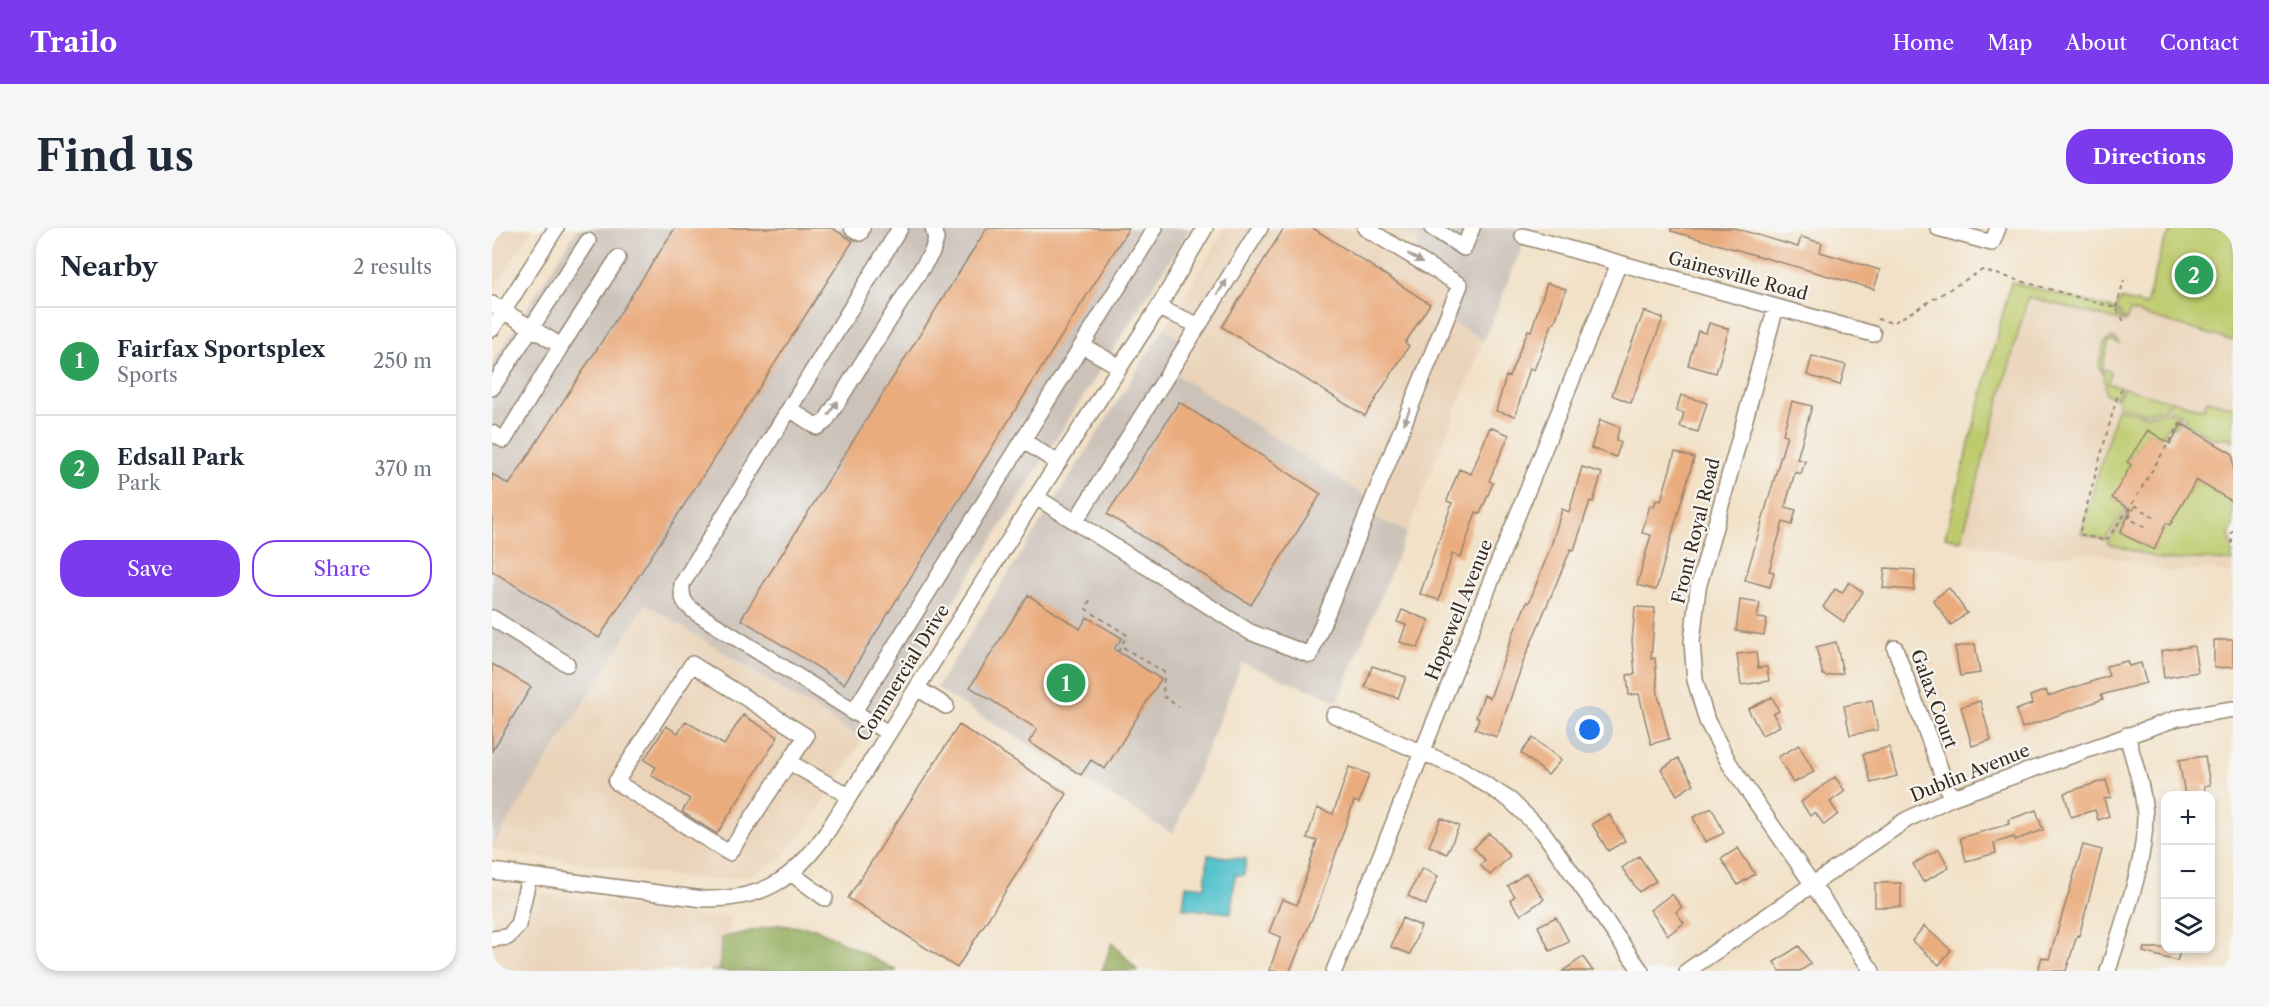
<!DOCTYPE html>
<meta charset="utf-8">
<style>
:root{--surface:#fff;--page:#f6f6f7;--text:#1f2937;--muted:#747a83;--line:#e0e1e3;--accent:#7c3aed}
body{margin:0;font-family:"Libre Caslon Text",serif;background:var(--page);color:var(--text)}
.controls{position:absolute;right:18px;bottom:18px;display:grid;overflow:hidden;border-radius:12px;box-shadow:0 3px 9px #0003}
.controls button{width:54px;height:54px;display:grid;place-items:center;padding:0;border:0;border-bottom:2px solid var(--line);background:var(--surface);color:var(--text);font:30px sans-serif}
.you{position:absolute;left:1098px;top:502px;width:21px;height:21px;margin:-15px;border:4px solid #fff;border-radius:50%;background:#1a73e8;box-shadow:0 0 0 9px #1a73e833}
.badge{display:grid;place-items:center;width:39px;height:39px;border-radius:50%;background:var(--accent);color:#fff;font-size:20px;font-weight:700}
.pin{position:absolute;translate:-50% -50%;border:3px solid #fff;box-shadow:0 2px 6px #0006}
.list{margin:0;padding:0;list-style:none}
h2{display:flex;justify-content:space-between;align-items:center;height:78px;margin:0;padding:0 24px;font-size:26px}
h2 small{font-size:20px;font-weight:400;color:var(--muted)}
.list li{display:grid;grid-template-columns:39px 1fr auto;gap:18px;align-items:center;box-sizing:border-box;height:108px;padding:0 24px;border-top:2px solid var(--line)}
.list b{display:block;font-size:22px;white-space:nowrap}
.list p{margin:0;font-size:20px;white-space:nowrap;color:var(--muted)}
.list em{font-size:20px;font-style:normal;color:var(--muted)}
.actions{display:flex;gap:12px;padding:18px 24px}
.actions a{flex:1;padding:14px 0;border:2px solid var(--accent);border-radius:24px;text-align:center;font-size:21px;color:var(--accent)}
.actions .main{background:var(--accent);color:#fff}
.icon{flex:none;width:33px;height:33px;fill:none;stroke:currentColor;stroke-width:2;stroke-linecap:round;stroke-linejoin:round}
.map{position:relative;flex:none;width:1741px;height:743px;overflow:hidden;border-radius:24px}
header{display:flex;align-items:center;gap:36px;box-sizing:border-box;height:84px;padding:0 30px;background:var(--accent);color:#fff}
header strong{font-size:28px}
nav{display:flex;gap:33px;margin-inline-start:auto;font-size:21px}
.intro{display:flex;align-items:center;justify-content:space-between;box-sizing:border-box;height:144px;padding:0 36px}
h1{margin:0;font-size:42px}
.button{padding:15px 27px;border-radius:24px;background:var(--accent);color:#fff;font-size:21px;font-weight:700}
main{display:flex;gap:36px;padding:0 36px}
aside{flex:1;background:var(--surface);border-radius:24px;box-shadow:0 3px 9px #0003}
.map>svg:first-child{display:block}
</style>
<header>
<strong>Trailo</strong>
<nav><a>Home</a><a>Map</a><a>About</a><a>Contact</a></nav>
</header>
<div class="intro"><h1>Find us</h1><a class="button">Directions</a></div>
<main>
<aside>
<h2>Nearby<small>2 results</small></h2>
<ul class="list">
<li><span class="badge" style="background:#2e9e5b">1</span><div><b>Fairfax Sportsplex</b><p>Sports</p></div><em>250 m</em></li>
<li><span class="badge" style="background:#2e9e5b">2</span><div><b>Edsall Park</b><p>Park</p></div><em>370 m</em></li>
</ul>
<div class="actions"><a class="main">Save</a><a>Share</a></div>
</aside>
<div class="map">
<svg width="1741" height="743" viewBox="0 0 1741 743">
<rect width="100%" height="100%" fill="#f6f6f2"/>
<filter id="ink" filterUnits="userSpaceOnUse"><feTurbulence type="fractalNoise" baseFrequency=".0167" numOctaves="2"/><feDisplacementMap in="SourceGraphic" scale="12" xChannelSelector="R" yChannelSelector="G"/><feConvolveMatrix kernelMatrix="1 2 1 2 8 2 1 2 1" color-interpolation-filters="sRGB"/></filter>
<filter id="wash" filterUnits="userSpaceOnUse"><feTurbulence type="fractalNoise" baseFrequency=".008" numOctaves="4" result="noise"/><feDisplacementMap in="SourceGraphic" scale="24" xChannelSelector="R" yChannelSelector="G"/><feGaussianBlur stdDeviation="1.35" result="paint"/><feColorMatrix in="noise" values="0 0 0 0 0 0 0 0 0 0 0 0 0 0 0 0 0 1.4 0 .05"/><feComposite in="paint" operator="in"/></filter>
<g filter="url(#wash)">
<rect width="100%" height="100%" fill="#f2e1c7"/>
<path fill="#ead3b8" d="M0,0H41L0,65Z
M731,0H903L928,15L917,38L956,63L947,88L992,112L915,304L875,286L880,272L682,145L697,117L672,100L728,10Z
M1519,54L1622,81L1628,71L1741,99V346L1717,341L1678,344L1602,324L1537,330L1453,309Z
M154,376L371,512L311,606L289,631L257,648L210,652L0,622V619Z
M0,659L203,688L237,689L239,743H0Z"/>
<path fill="#ccc2b9" d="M86,0H698L373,513L154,376L0,619V136Z
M903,0H1038L992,112L947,88L956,63L917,38L928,15Z
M672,100L697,117L682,145L880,272L875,286L915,304L846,473L750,435L681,606L444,460Z"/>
<path fill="#bdcb6d" stroke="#7c7a46" stroke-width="1.5" d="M1681,0H1741V113L1638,83L1634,93L1624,80L1628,71L1654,77L1671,17Z
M1519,54L1622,81L1632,94L1536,69L1469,313L1453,309Z
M1619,110L1624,111L1627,115L1617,113L1610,140L1619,144L1616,155L1630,159L1623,170L1614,166L1612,148L1607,137L1612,115Z
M1632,160L1675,172L1673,181L1652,184L1626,177V170Z
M1678,172L1711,181L1715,172L1741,179V213L1735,209L1723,212L1692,194L1694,187L1678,181L1677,179Z
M1625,180L1654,187L1677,184L1686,187L1684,191L1686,192L1690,189L1683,199L1678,196L1668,210L1656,203L1635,234L1648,243L1620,270L1636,278L1613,312L1589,305Z
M1704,252L1741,274V299L1737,306L1741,334L1713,331L1672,332L1615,315L1640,278L1628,305L1662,322L1667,290L1678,297Z"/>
<path fill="#96af60" stroke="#686c3f" stroke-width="1.5" d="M285,697L323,700L405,743H219L228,742L229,710Z
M620,715L646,743H610Z"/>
<path fill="#55c2cd" stroke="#487676" stroke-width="1.5" d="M716,627L754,631L752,647H743L739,685L691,680L694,657L713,659Z"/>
<g id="blocks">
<path fill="#eaab7d" d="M183,0H340L361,13L107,410L0,343V246L17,257Z
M495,0H637L352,456L249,391Z
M792,0H821L938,76L913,115L917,118L873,188L730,99Z
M1179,0H1242L1306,19L1309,9L1330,15L1328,24L1388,42L1382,61L1179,3Z
M1055,55L1074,61L1063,94H1061L1042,142L1038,140L1023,188L1004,183L1014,148L1017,149L1036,102L1039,103Z
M1152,83L1171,90L1139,175L1120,167Z
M1217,95L1237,101L1224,145L1196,137L1206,103L1214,105Z
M1320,128L1354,137L1348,157L1315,147Z
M1189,167L1215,175L1206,204L1188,199L1192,185L1184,183Z
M1300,173L1320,178L1305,231L1313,233L1309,246L1303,244L1293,279L1304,282L1300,297L1291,294L1277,343L1282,344L1278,359L1253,352L1295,207L1291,206Z
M687,174L829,266L759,377L615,286Z
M1108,192L1128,199L1124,212L1129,214L1124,229L1099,220Z
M1690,196L1741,226V274L1704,252L1678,297L1674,295L1662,322L1628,305L1639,282L1620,270L1639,237L1635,234L1656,202L1678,216Z
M998,199L1017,207L997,253L1001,255L988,286L984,284L969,329L960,326L947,372L928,366L960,275L955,273L967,241L979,246Z
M1183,224L1202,230L1164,362L1145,357L1159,307L1150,305L1158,277L1162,279L1164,272L1169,273Z
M1090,239L1110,245L1101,274L1098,273L1082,322L1079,321L1033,429L1005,509L983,501L987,490L984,489L992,467L998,470L1021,406L1035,374L1037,375L1060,315L1070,281L1077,284Z
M1393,340L1423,342L1422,362L1391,360Z
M1357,354L1371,364L1352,394L1331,379L1343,361L1350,365Z
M1457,360L1475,385L1459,397L1441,372Z
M536,367L588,401L595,389L630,410L622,421L669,451L613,541L599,532L589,547L537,514L545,501L478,459Z
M1248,372L1268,375L1265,390L1275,391L1272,407L1244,403Z
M1143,379L1163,380L1159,431L1163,430L1166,467L1177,511L1159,516L1147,466L1137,467L1135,447L1143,446L1140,413Z
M910,382L937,392L926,420L908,414L914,397L905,394Z
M1722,412H1741V439L1722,440Z
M1344,414L1351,445L1335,448L1331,447L1324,419Z
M1483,416L1488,445L1468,448L1463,419Z
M1702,418L1706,444L1672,450L1669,423Z
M1264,424L1266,440L1275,439L1277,453L1249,457L1245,426Z
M1635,433L1637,438L1649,435L1654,455L1609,467L1611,471L1530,500L1524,482L1540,476L1538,468L1554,462L1556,468L1617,448L1614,438Z
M0,436L39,459L0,523Z
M880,438L914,449L906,470L873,459Z
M1280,469L1287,483L1281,486L1288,498L1270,507L1256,481Z
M1380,472L1386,502L1358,507L1352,478Z
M1488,473L1499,512L1480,518L1469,479Z
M251,487L286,509L225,606L190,584L198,571L159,547L164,539L152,532L174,498L186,505L194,493L232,517Z
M467,497L575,566L465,740L356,670Z
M1041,510L1069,532L1056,547L1029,525Z
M1307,517L1322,544L1301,555L1286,529Z
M1397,519L1405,548L1379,555L1371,526Z
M1713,528L1718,557L1712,558L1713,564L1693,567L1687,532Z
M1186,530L1202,556L1185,567L1169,541Z
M857,539L877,546L867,575L862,573L829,669L798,743H777L789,709L777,704L790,671L805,677L825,613L815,610L825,580L841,586Z
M1343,549L1353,563L1338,574L1346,586L1332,597L1323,584L1318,588L1309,574Z
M1614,552L1619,569L1612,571L1617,588L1606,592L1603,582L1579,589L1572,565Z
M1220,580L1232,605L1213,614L1201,589Z
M1544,582L1551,602L1523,612L1522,609L1502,615L1504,625L1474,633L1468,610L1517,596L1516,592Z
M1117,586L1133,613L1116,623L1100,596Z
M949,590L967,598L955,626L937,618Z
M997,605L1018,628L998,647L988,637L993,632L982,620Z
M1591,617L1610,622L1587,708L1585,707L1574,743H1546L1550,729L1557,731Z
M1246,620L1263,646L1246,657L1229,631Z
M1447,621L1457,640L1431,654L1421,636Z
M1147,628L1164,653L1147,664L1130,640Z
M930,640L946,648L934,677L916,668Z
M1034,645L1052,671L1029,687L1018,672L1023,668L1016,658Z
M1383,655H1409V679H1383Z
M1180,666L1190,679L1184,684L1192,695L1176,707L1158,682Z
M1064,689L1077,714L1058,723L1046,698Z
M910,690L929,698L918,726L899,719Z
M1432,698L1459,722L1447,737L1420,713Z
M1307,718L1319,736L1308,743H1288L1282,734Z
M1652,720H1689L1685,733L1651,724Z
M1091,729L1101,743H1071Z"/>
</g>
</g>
<g filter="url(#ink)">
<use href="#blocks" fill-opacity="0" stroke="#968672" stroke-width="1.5"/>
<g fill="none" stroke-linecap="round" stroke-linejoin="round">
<g stroke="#968672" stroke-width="18">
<path id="minor" d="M360,0L368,5L370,0
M940,0L972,20L980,0
M1446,0L1500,15L1506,0
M1031,8L1381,106
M0,76L69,118L12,212L0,205
M1284,79L1206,360L1200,414L1203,452L1215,493L1237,535L1380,743
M666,80L706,97
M0,101L64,0
M69,118L126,30
M591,118L628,139
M0,160L96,13
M298,181L325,199L333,194L440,24L444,11L441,0
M532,213L566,235
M544,269L758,404L818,427L968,57L873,0
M583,294L768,0
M0,390L75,436
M1403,420L1459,570
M425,460L454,478
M361,485L663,0
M842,487L971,542L1018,572L1051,604L1149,743
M396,505L206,386C193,377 189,372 190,356L408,0
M297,534L314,508L200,436L124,554L237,625L297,534L357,568
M0,643L211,671C270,672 301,653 335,604L537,280L666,80L713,0
M300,646L333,670
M0,711L16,709L26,697L37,648
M842,743L1127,35
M1195,743L1414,592L1459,570L1686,490L1741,481
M1616,743C1630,695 1653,639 1653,589C1652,562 1642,534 1635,507"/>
</g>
<path stroke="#968672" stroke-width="2" stroke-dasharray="4.5 4.5" stroke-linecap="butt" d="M1624,80L1632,52
M1385,91L1401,95L1490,42L1624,80L1633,95
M1630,161L1625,169L1587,306L1614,313L1640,276L1689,194
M1643,277L1665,291
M1643,278L1637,290L1655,301
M1741,303L1739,306L1741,321
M598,372L594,381L635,407L629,418
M626,424L629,418L672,444L671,468L687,479"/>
<use href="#minor" stroke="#fff" stroke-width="15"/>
</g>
<defs><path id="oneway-solid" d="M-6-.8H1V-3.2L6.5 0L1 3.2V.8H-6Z" transform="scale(1.5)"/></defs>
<g fill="#a79f9a">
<use href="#oneway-solid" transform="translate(923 30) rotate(31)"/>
<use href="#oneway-solid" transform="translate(730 59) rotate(-57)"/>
<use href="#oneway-solid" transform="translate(341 180) rotate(-58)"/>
<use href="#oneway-solid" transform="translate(915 188) rotate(112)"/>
</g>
</g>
<g text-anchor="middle" stroke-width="4.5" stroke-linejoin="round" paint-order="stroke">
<g font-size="18" fill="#3b2a1e" stroke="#f6f6f2">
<text transform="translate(1246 48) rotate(15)" y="6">Gainesville Road</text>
<text transform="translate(1204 303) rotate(-76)" y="6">Front Royal Road</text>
<text transform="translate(967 382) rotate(-68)" y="6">Hopewell Avenue</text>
<text transform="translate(411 445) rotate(-58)" y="6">Commercial Drive</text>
<text transform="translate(1442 471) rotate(70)" y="6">Galax Court</text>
<text transform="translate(1478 545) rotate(-22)" y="6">Dublin Avenue</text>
</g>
</g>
</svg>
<div class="controls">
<button>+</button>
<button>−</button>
<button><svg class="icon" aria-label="layers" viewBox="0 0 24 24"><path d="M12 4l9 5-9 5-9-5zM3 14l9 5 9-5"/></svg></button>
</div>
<div class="you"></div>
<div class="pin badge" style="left:574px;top:455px;background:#2e9e5b">1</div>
<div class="pin badge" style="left:1702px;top:47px;background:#2e9e5b">2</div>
</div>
</main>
